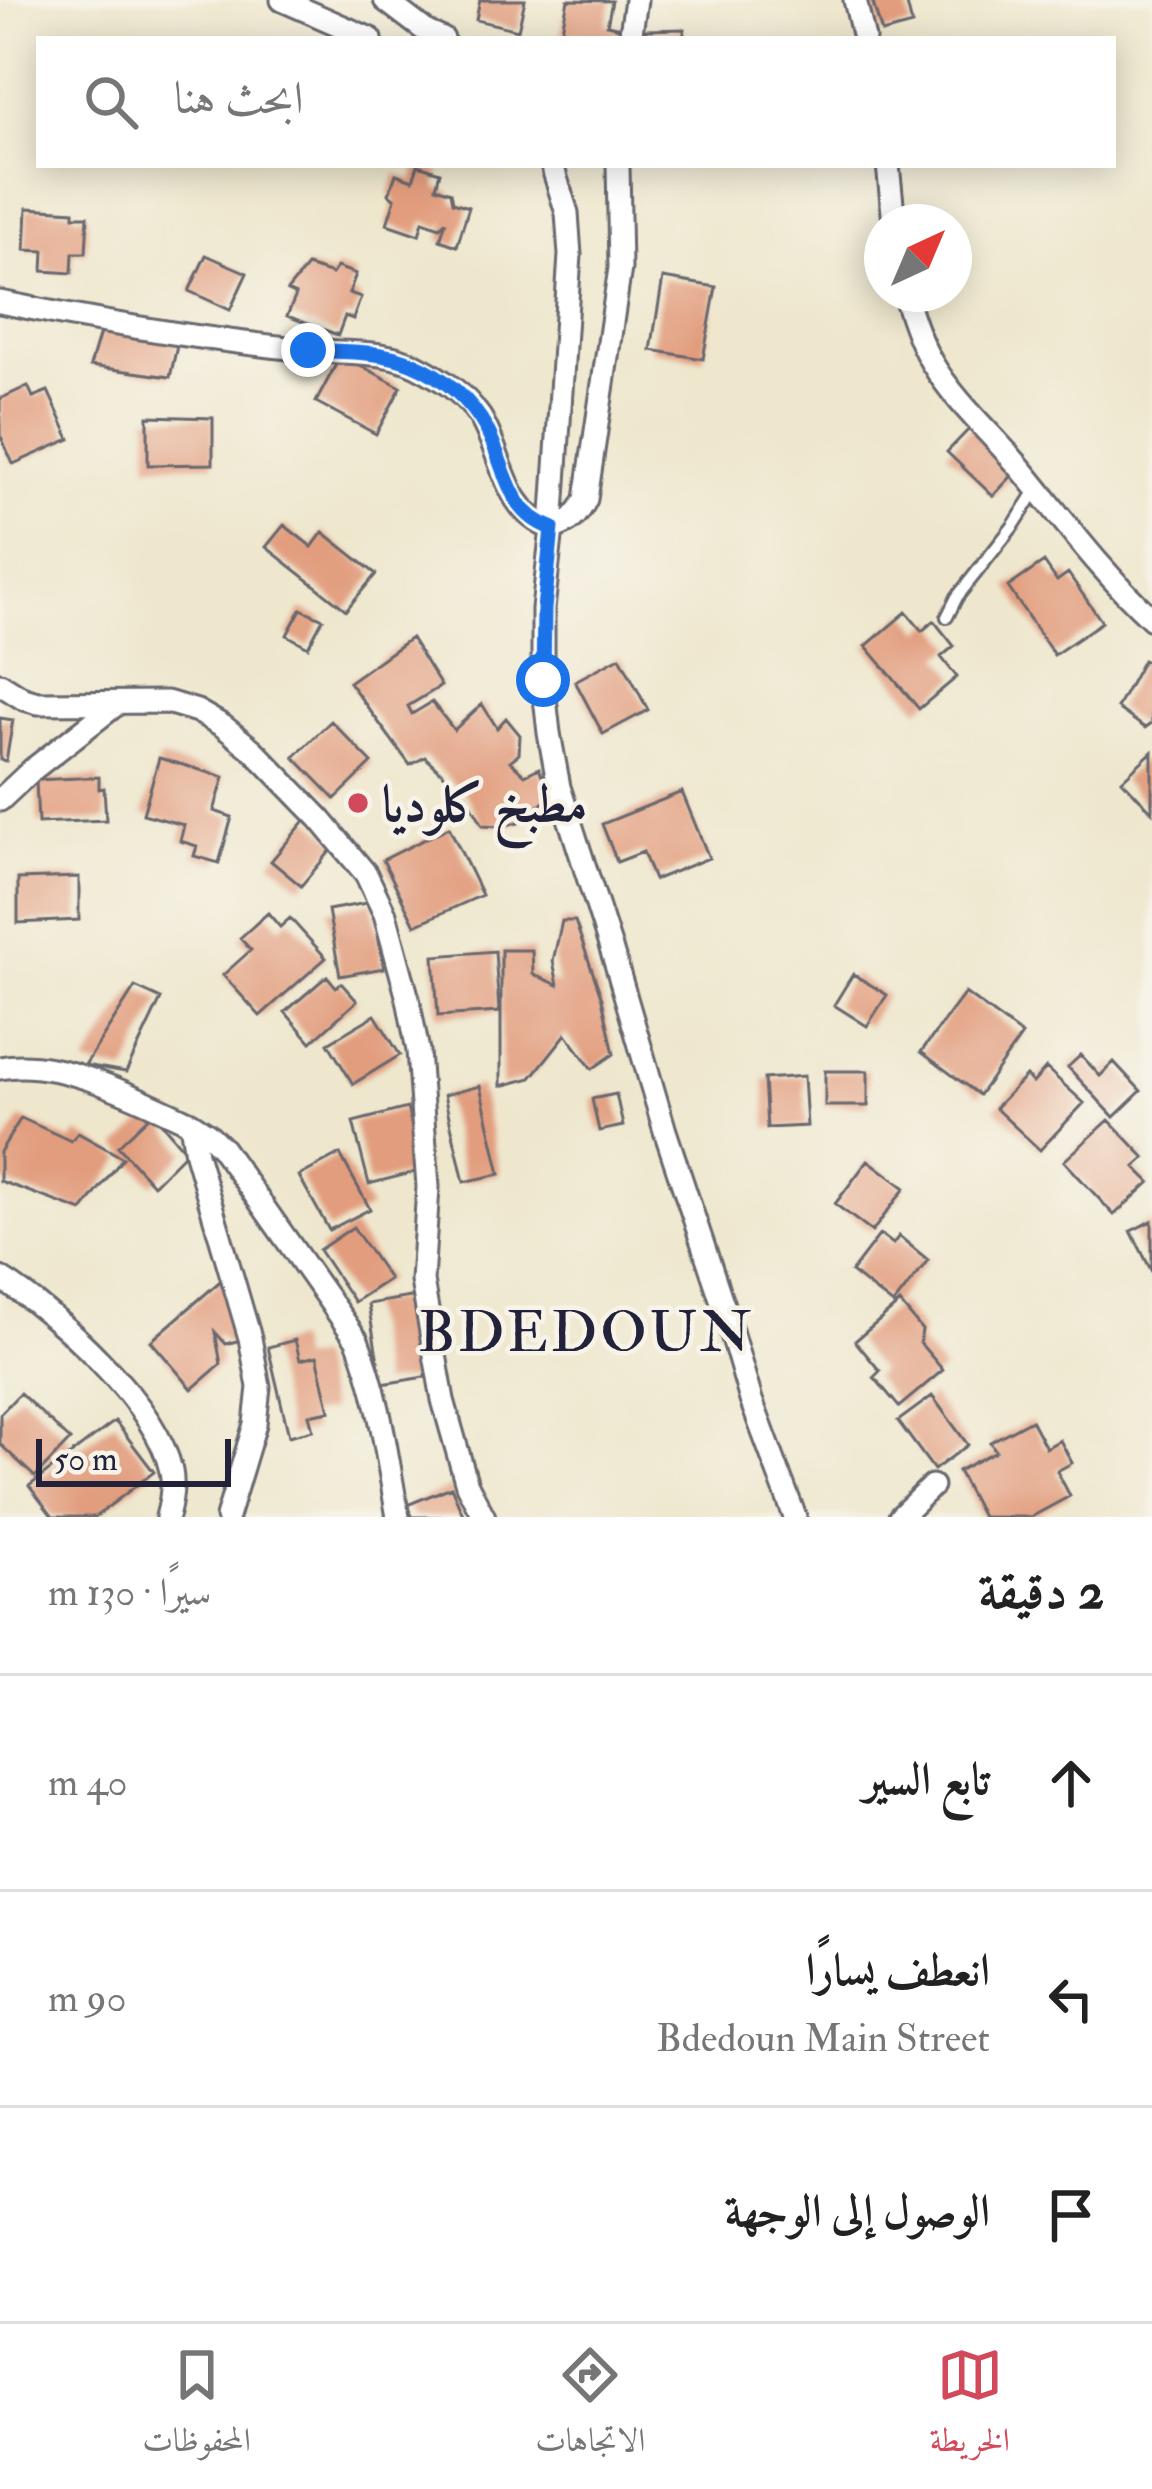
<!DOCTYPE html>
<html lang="ar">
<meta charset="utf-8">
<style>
:root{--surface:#fff;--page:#f2f2f2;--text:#222;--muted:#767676;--line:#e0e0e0;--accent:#d1495b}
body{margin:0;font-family:"IM FELL Double Pica",Amiri,serif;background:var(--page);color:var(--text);direction:rtl}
.compass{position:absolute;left:864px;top:204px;width:108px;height:108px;border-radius:50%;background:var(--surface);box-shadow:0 6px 30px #0003;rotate:44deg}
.scale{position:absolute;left:36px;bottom:30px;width:195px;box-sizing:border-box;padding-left:12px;border:6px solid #22223b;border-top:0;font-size:33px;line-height:42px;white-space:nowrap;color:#22223b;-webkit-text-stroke:9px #f7f3e8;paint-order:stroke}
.stop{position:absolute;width:36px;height:36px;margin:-27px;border:9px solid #1a73e8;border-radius:50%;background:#fff}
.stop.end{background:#1a73e8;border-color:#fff;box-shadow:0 3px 12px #0008}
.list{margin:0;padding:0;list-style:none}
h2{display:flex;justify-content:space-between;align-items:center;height:156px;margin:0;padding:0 48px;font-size:51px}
h2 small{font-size:39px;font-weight:400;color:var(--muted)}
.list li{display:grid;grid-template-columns:78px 1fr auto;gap:36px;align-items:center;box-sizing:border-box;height:216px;padding:0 48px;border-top:3px solid var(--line)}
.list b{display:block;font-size:45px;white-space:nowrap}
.list p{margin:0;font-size:39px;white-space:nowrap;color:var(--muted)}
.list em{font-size:39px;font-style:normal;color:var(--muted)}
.icon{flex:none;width:66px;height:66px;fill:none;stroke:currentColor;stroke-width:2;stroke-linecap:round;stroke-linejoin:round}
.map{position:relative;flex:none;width:1152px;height:1517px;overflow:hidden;direction:ltr}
.search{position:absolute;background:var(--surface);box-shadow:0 6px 30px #0003;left:36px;right:36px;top:36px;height:132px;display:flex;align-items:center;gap:30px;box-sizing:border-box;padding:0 42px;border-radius:0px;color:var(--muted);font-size:45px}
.sheet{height:804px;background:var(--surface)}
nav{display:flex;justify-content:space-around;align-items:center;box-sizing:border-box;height:168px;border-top:3px solid var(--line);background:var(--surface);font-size:33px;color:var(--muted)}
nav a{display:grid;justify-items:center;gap:6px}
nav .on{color:var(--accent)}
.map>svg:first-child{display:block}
</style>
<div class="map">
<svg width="1152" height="1517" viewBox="0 0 1152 1517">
<rect width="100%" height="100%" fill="#f7f3e8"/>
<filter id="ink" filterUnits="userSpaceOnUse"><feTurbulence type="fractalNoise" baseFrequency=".00833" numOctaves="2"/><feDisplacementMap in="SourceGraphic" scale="24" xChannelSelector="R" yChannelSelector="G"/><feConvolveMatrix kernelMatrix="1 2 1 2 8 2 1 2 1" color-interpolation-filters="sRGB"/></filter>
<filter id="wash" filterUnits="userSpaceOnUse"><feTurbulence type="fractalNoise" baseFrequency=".004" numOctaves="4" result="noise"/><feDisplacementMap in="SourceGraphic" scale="48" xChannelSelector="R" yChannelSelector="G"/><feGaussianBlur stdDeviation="2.7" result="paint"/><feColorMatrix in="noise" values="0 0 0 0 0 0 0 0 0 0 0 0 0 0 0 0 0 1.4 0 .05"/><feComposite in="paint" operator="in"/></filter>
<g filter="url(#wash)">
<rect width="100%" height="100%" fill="#eee7cd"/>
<g id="blocks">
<path fill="#e29d7e" d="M480,0H525L518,30L476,20Z
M568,0L612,1L607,25L624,29L622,39H560Z
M872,0H906L912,25L882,33Z
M684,29V39H646V30Z
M418,165L440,172L436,187L451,192L453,202L469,207L457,246L440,240L446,221L440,227L423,221L419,235L387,224L395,199L389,194L396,174L413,180Z
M27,208L74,211V216H88L86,253H73L72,273L43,271L44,251L25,250Z
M206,255L247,273L230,310L189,291Z
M307,266L332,274L337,267L356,274L349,293L361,297L353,319L345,316L338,335L287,316L296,295L287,291Z
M663,278L716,287L703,359L651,350Z
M102,326L179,337L170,377L90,366Z
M341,355L401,387L376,434L316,402Z
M28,386L33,397L48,391L70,439L13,464L0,434V399Z
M148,416L213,418V464L148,465Z
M974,424L1019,468L993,496L947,452Z
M284,525L312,547L323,532L376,574L346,610L266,547Z
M1044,562L1057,581L1068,573L1102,622L1054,655L1008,587Z
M301,609L323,619L308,647L287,635Z
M906,612L922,631L934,621L954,646L941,657L957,677L919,709L866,646Z
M411,638L441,686L408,706L412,714L432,702L454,730L482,704L497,728L506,718L520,735L519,754L510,761L525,775L539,768L550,797L519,822L501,826L483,825L466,795L425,757L410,765L349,682Z
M620,657L648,710L603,734L575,681Z
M1143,660L1152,664V723L1145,728L1117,708Z
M0,718L13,720L6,761L0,760Z
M331,721L372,763L335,799L294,757Z
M1152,752V812L1122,780Z
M159,758L224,777L214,811L232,817L219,863L194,856L197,846L180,841L184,825L143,814Z
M99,777V789L104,788L106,820L38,823L36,780Z
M682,792L709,858L654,880L643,852L617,862L602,824Z
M308,817L338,842L301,886L271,861Z
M449,827L482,895L415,925L383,860Z
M79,877V920L18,923V879Z
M372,902L384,968L340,976L328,910Z
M268,913L280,927L290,918L326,958L260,1016L223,975L251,950L240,938Z
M562,921H575L602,999L614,1054L592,1069L566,1034L531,1078L501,1086V950H532L533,974L558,985L553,961Z
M495,951L499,1012L438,1016L434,956Z
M853,974L887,995L867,1026L834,1005Z
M327,976L336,987L341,983L357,1001L311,1042L285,1012Z
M135,987L161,999L126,1072L85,1065Z
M965,993L1022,1035L979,1095L921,1052Z
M375,1015L400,1055L353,1084L328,1043Z
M1081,1055L1100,1076L1114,1062L1141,1091L1114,1117L1068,1067Z
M1046,1068L1084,1103L1040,1150L995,1108L1026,1076L1033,1083Z
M825,1071H868V1106H825Z
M804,1076L807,1126L767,1128L764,1079Z
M480,1086L500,1174L464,1182L444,1095Z
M616,1094L623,1126L599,1131L592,1099Z
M407,1108L423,1170L369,1184L353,1122Z
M153,1113L186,1152L153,1185L118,1146Z
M21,1118L71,1141L78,1133L123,1158L82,1211L0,1181V1152Z
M1109,1120L1145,1158L1135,1167L1150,1182L1114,1215L1064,1161Z
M340,1154L370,1209L329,1230L299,1176Z
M868,1160L905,1188L872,1232L835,1204Z
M1152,1221V1272L1131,1231Z
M353,1227L389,1279L354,1302L319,1250Z
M880,1234L893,1244L899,1236L928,1260L893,1305L851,1272Z
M225,1277L244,1339L226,1344L215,1332L221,1364L192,1389L151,1341Z
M417,1296L431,1376L382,1384L368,1304Z
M900,1303L922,1330L920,1343L943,1370L899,1407L874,1377L880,1371L855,1341Z
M295,1340L300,1360L317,1356L330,1411L309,1415L313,1430L289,1436L268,1347Z
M20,1393L70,1440L35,1477L0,1444V1414Z
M932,1396L968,1445L934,1470L898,1421Z
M1031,1420L1046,1448L1060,1440L1072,1463L1057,1471L1070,1496L1031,1517H982L958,1471L996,1451L990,1442Z
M115,1421L154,1472L95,1517H53L29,1486Z
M451,1487L464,1517H412L407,1505Z"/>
</g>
</g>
<g filter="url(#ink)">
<use href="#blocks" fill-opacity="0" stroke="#69676e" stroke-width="3"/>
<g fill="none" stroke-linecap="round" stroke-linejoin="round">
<g stroke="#69676e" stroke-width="16">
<path id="service" d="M947,617L957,597L1014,525L1037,489"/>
</g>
<g stroke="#69676e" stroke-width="27">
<path id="minor" d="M282,0L371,39
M385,0L427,32L443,39
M855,0L864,39
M630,39L636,0
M552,165L567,213L570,255L552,528L543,609V680L549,733L559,787L616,964L665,1131L727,1317L751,1400L795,1517
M888,165L894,222
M904,294C912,318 919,341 932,363C956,403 993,435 1023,471C1065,522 1103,574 1152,619
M0,302C102,323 205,340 308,350C344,354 384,349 417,366C442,379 464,393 480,417C503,454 504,513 552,528
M552,528C570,524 578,515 586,499L620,268L618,165
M0,684L24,699L38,703L167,702L197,711L223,726L253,750L320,819L366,874L385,914L408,999L418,1051L428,1187L422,1281L443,1400L467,1485L484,1517
M0,800L32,770L118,703
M0,1068C58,1056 139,1099 191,1123L196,1154L250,1338L259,1387L255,1424L227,1517
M191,1123L208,1134L222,1148L357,1340C380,1397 387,1457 398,1517
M0,1278C56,1313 157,1404 171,1471C174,1486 171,1502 167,1517
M900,1517L932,1486"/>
</g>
<use href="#service" stroke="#fff" stroke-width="10"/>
<use href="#minor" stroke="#fff" stroke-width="21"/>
</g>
</g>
<g fill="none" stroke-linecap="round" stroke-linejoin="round" filter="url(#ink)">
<path stroke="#1a73e8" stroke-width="15" d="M308,350C342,352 379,350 411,363C443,376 471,400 487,430C506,466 507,513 552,528L544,609L543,680"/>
</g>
<circle fill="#d1495b" stroke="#f7f3e8" stroke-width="4.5" cx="358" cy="803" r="12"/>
<g text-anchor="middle" stroke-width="9" stroke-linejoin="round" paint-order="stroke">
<g font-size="51" font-weight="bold" fill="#22223b" stroke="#f7f3e8" text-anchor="start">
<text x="382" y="821">مطبخ كلوديا</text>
</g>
<g font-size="57" letter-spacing="3" fill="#22223b" stroke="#f7f3e8">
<text x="586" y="1351">BDEDOUN</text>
</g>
</g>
</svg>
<svg class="compass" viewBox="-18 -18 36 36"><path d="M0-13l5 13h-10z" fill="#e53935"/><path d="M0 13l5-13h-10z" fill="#767676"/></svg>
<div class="scale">50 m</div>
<div class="stop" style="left:543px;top:680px"></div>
<div class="stop end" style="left:308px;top:350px"></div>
<div class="search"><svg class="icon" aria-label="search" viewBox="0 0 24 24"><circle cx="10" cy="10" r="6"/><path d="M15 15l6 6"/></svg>ابحث هنا</div>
</div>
<section class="sheet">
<h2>2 دقيقة<small>سيرًا · 130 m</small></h2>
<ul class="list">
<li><svg class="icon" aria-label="ahead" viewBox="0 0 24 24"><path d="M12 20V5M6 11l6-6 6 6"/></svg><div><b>تابع السير</b></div><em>40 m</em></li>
<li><svg class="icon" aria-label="left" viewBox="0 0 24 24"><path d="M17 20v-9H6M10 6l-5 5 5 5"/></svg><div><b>انعطف يسارًا</b><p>Bdedoun Main Street</p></div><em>90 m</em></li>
<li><svg class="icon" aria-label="arrive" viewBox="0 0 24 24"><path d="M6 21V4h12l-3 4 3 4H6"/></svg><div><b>الوصول إلى الوجهة</b></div></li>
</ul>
</section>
<nav>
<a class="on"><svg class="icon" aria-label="map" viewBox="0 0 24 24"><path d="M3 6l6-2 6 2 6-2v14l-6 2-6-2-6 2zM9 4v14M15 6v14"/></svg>الخريطة</a>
<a><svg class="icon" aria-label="directions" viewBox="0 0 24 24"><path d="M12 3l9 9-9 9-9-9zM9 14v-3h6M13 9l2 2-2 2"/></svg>الاتجاهات</a>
<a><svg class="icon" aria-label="saved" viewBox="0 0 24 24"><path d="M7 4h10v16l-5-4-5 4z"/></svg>المحفوظات</a>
</nav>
